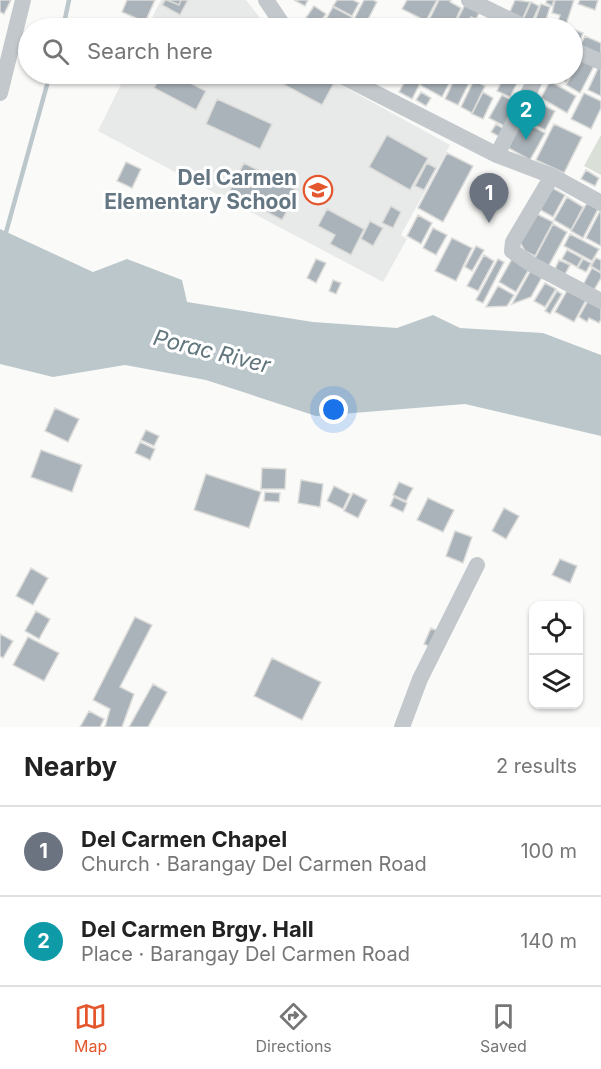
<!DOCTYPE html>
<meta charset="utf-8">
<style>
:root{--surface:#fff;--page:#f6f6f6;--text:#222;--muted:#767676;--line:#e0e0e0;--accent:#e4572e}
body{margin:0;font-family:Inter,sans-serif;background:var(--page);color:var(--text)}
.controls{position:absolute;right:18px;bottom:18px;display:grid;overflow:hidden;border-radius:12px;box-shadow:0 2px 4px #0004}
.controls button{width:54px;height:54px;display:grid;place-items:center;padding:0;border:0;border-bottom:2px solid var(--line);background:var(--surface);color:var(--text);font:30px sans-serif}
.you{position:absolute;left:334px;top:410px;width:21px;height:21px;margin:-15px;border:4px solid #fff;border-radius:50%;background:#1a73e8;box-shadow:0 0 0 9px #1a73e833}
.badge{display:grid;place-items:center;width:39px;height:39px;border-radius:50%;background:var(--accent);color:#fff;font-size:20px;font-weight:700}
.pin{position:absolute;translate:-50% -50px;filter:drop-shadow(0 2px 3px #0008)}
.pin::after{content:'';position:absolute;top:32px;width:21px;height:18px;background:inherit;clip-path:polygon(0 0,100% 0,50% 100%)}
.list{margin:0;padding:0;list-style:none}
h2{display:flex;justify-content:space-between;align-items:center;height:78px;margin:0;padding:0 24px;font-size:26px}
h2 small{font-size:20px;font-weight:400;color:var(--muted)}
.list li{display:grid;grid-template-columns:39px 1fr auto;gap:18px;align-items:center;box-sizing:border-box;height:90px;padding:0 24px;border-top:2px solid var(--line)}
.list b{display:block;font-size:22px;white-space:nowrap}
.list p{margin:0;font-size:20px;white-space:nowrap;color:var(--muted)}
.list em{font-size:20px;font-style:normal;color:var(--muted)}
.icon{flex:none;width:33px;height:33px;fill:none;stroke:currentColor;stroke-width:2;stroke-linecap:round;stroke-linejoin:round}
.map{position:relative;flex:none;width:601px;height:727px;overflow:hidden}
.search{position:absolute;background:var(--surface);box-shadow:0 2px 4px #0004;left:18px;right:18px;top:18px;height:66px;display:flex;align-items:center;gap:15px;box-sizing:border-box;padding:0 21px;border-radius:33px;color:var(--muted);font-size:22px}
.sheet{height:258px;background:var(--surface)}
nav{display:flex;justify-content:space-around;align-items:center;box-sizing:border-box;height:84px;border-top:2px solid var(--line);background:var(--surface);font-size:16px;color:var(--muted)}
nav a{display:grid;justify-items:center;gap:3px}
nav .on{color:var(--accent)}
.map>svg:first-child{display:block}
</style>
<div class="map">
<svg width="601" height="727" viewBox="0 0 601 727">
<rect width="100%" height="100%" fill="#fafaf8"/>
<path fill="#e8e9e9" d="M161,0H246L268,28H147Z
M126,74H321L450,145L401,235L407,239L383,282L98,131Z"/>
<path fill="#dadfd7" d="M601,135V175L584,166Z"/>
<path fill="#bbc7cb" d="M0,229L93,272L127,259L182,280L187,302L313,322L397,328L433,315L460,328L543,333L601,355V436L465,404L316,416L206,380L125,365L53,377L0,364Z"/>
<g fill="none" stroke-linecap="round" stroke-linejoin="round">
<path stroke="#bbc7cb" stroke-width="4.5" d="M63,28L69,0
M5,236L50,74"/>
</g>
<path fill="#aab3b9" stroke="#dcdcda" stroke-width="1.5" d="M0,0H11L4,14L0,12Z
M127,0H155L145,22L122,12Z
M165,0H188L180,15L162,5Z
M167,0H181L179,5Z
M294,0H308L305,6Z
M337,0H353L359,3L352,16L333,6Z
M364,0H373L377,2L364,27L353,21Z
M407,0H437L426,21L402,9Z
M439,0H451L450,2L461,8L452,28H441L428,22Z
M515,0L530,2L522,20L509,14Z
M547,0H554L552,6L546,3Z
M555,0H574L565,28H556L560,15L552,13Z
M580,0H598L595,10L578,4Z
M467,1L482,8L476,19L471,17L465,28H453Z
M531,2L539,6L531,24L523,20Z
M541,4L550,7L544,26L534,23Z
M314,6L326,14L316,28H299Z
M333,7L352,17L345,28H321Z
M495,14L507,21L502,28H487Z
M572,29L583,33L579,44L572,42Z
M585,36L601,43V54L580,46Z
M581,58L594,66L580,93L566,85Z
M600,64L601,65V96L588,90Z
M162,74H173L206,91L196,110L154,88Z
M264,74H316L334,83L322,105Z
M409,74H425L412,99L399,92Z
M426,74H454L442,97L420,85Z
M457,74L471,79L458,105L445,99Z
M464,74H478L475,79Z
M505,74L519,79L510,97L497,91Z
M549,74H570L566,82Z
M474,80L485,86L472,113L461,107Z
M550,81L576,96L567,113L541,98Z
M421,92L431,98L426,106L416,100Z
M483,92L493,98L483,119L472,114Z
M584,93L601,101V108L591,129L571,119Z
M502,95L518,104L506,127L489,118Z
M528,98L555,111L545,130L519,117Z
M217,99L272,124L260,149L206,124Z
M521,120L545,133L530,160L507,147Z
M496,124L504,129L500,137L491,132Z
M554,124L582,137L564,173L536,160Z
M387,135L428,158L410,190L369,167Z
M447,153L473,166L443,222L418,208Z
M126,162L141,169L132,188L117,181Z
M244,163L298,191L282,220L229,192Z
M427,163L436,168L424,190L415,186Z
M586,170L599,178L595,186L581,179Z
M549,186L565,195L553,217L537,208Z
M567,197L583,207L571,230L554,220Z
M587,203L598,209L583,238L571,231Z
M391,206L401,212L393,228L382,223Z
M327,209L364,229L351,255L330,244L335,235L318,226Z
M601,209V246L586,238Z
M535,213L553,222L535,256L525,251L520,242Z
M418,215L432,223L421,244L407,236Z
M370,221L383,228L373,246L361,239Z
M553,224L567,232L548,267L534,260Z
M433,228L447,235L436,255L423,248Z
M570,234L599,249L592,261L564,246Z
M452,238L472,248L456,281L435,271Z
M476,246L484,250L472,271L465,267Z
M567,250L582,258L577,267L562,259Z
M484,255L494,261L478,291L467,286Z
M596,258L601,260V272L591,266Z
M316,259L326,263L316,283L307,278Z
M498,259L504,262L483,303L476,300Z
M512,259L529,269L516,292L499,282Z
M583,259L591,263L586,272L578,268Z
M559,260L570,265L565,274L555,269Z
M592,268L601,273V278L594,290L583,285Z
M531,270L542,277L531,297L512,304Z
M333,280L341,283L336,294L329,291Z
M545,283L556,289L545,307L534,301Z
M498,286L514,295L507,306L486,307Z
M568,289L586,300L574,322L555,312Z
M557,291L562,294L550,314L545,311Z
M589,299L601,306V319L599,323L589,318L587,322L579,317Z
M55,408L79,419L68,442L45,431Z
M146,430L159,436L154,446L141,440Z
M140,442L155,449L150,460L135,453Z
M41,450L82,465L72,492L31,477Z
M262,468L286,469L285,489H261Z
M206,474L261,492L249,528L194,510Z
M301,480L323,484L320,507L298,503Z
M399,482L413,488L406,501L393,495Z
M334,486L350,494L343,509L327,501Z
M265,492L280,493L279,502L264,501Z
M353,493L367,500L358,518L344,511Z
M394,497L407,503L403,512L390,506Z
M428,498L454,510L443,532L417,520Z
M504,508L519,516L506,539L492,531Z
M455,531L472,537L463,563L446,556Z
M560,559L577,566L570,583L552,575Z
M31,568L48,578L33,605L16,596Z
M36,611L50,619L39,639L25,631Z
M135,617L152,625L120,687L134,694L122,727H105L110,709L93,700Z
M431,628L440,632L432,648L424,644Z
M0,634L13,641L3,658L0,656Z
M28,637L59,653L44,681L13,665Z
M272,658L321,682L302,720L254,696Z
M153,684L167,692L148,727H129Z
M89,711L104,719L100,727H80Z"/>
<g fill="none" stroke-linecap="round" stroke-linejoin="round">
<path stroke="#c3c8cc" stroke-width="16" d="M266,0L285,28
M469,0L527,28
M572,49L601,62
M338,74L497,155L552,176L601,203
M0,93L23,0
M497,155L534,82L529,74
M552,176L513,242L512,251L531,264L601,301
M402,727L420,679L477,565"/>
</g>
<defs>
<g id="school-ring" transform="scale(1.5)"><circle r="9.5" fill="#fff" stroke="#e4572e" stroke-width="1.5"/><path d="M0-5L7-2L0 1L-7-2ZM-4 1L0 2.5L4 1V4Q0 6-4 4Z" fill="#e4572e"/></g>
</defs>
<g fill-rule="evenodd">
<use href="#school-ring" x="318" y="190"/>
</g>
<g text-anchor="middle" stroke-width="6" stroke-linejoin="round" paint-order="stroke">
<g font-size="21" font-weight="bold" fill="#657683" stroke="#fff" text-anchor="end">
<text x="297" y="185">Del Carmen<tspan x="297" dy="24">Elementary School</tspan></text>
</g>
<g font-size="22" font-style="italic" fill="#60757c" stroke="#fff">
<text transform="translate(212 351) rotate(14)" y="8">Porac River</text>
</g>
</g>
</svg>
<div class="controls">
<button><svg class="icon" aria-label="locate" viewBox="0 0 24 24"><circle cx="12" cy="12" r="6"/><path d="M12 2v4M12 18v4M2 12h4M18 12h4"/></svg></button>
<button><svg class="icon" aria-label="layers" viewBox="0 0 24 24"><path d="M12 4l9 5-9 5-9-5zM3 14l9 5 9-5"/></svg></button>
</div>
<div class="you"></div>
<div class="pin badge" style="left:489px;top:223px;background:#6b7280">1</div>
<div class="pin badge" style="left:526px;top:140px;background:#0f9aa8">2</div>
<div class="search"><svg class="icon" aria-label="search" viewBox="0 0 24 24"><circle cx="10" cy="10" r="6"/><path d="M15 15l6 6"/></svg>Search here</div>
</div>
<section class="sheet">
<h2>Nearby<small>2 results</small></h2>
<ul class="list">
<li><span class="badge" style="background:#6b7280">1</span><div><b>Del Carmen Chapel</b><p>Church · Barangay Del Carmen Road</p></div><em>100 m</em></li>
<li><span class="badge" style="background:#0f9aa8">2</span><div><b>Del Carmen Brgy. Hall</b><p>Place · Barangay Del Carmen Road</p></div><em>140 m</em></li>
</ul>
</section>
<nav>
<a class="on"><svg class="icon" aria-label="map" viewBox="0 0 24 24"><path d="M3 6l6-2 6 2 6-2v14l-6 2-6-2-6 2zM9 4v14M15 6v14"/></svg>Map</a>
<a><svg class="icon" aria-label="directions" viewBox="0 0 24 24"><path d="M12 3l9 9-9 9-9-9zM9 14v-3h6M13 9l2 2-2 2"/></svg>Directions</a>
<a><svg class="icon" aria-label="saved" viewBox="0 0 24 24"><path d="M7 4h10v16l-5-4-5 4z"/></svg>Saved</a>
</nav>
